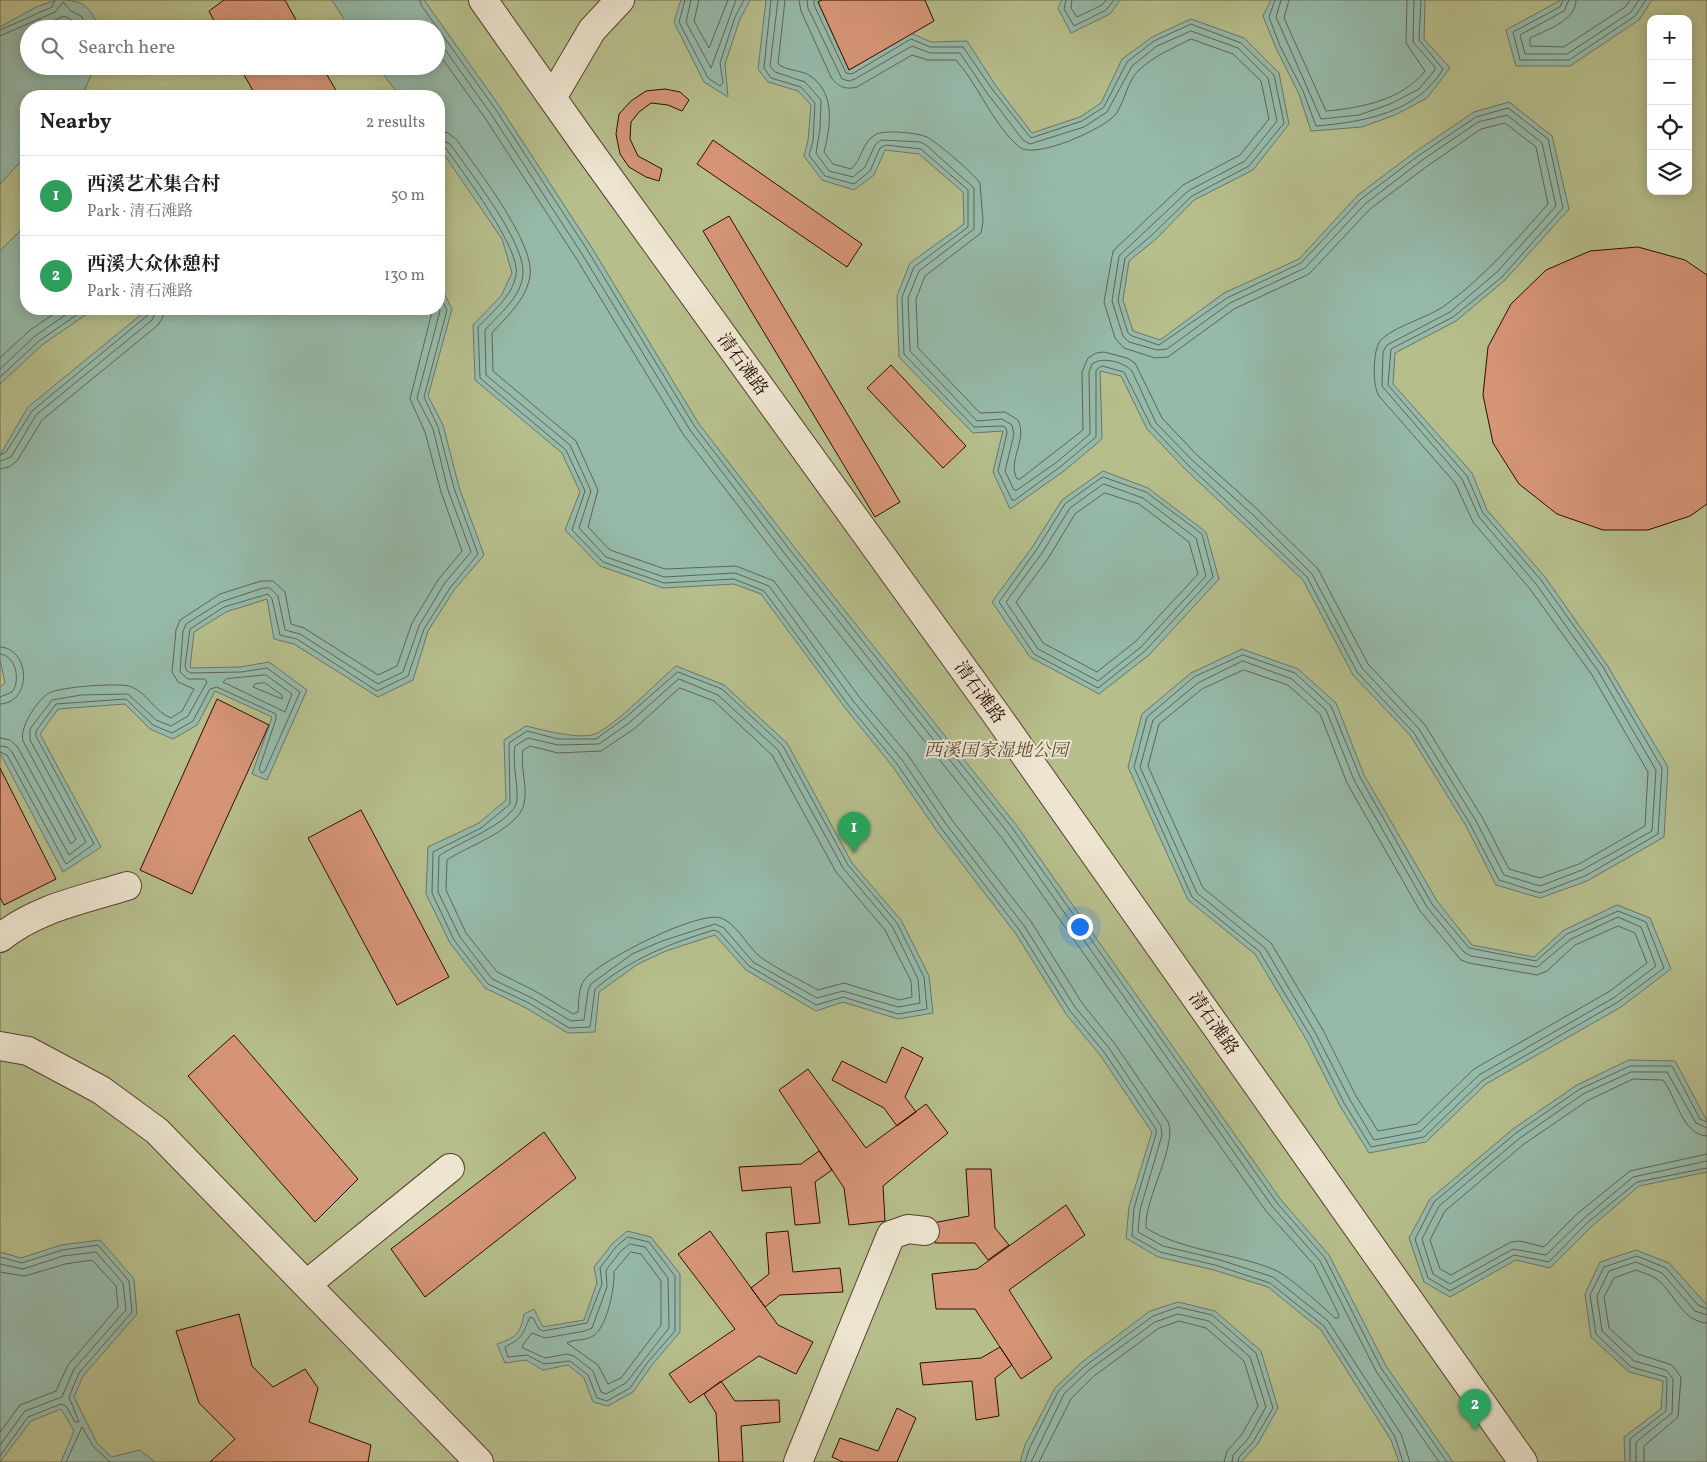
<!DOCTYPE html>
<meta charset="utf-8">
<style>
:root{--surface:#fff;--page:#f6f6f6;--text:#202124;--muted:#757577;--line:#e0e0e0;--accent:#0b8043}
body{margin:0;font-family:Vollkorn,"Noto Serif SC",serif;background:var(--page);color:var(--text)}
.controls{position:absolute;right:15px;top:15px;display:grid;overflow:hidden;border-radius:10px;box-shadow:0 2px 12px #0003}
.controls button{width:45px;height:45px;display:grid;place-items:center;padding:0;border:0;border-bottom:1px solid var(--line);background:var(--surface);color:var(--text);font:25px sans-serif}
.you{position:absolute;left:1079px;top:926px;width:18px;height:18px;margin:-12px;border:4px solid #fff;border-radius:50%;background:#1a73e8;box-shadow:0 0 0 8px #1a73e833}
.badge{display:grid;place-items:center;width:32px;height:32px;border-radius:50%;background:var(--accent);color:#fff;font-size:16px;font-weight:700}
.pin{position:absolute;translate:-50% -41px;filter:drop-shadow(0 1px 2px #0008)}
.pin::after{content:'';position:absolute;top:26px;width:18px;height:15px;background:inherit;clip-path:polygon(0 0,100% 0,50% 100%)}
.list{margin:0;padding:0;list-style:none}
h2{display:flex;justify-content:space-between;align-items:center;height:65px;margin:0;padding:0 20px;font-size:21px}
h2 small{font-size:16px;font-weight:400;color:var(--muted)}
.list li{display:grid;grid-template-columns:32px 1fr auto;gap:15px;align-items:center;box-sizing:border-box;height:80px;padding:0 20px;border-top:1px solid var(--line)}
.list b{display:block;font-size:19px;white-space:nowrap}
.list p{margin:0;font-size:16px;white-space:nowrap;color:var(--muted)}
.list em{font-size:16px;font-style:normal;color:var(--muted)}
.icon{flex:none;width:28px;height:28px;fill:none;stroke:currentColor;stroke-width:2;stroke-linecap:round;stroke-linejoin:round}
.map{position:relative;flex:none;width:1707px;height:1462px;overflow:hidden}
.search{position:absolute;background:var(--surface);box-shadow:0 2px 12px #0003;left:20px;top:20px;width:425px;height:55px;display:flex;align-items:center;gap:12px;box-sizing:border-box;padding:0 18px;border-radius:28px;color:var(--muted);font-size:19px}
.panel{position:absolute;background:var(--surface);box-shadow:0 2px 12px #0003;left:20px;top:90px;width:425px;height:225px;border-radius:20px}
.map>svg:first-child{display:block}
</style>
<div class="map">
<svg width="1707" height="1462" viewBox="0 0 1707 1462">
<rect width="100%" height="100%" fill="#e3d7b6"/>
<filter id="stains"><feTurbulence type="fractalNoise" baseFrequency=".004" numOctaves="4"/><feColorMatrix values="0 0 0 0 .2 0 0 0 0 .09 0 0 0 0 .02 0 0 0 .5 -.17"/></filter>
<radialGradient id="worn" r=".72"><stop offset=".6" stop-color="#630" stop-opacity="0"/><stop offset="1" stop-color="#630" stop-opacity=".3"/></radialGradient>
<path fill="#b6be8c" stroke="#716648" fill-rule="evenodd" d="M0,0H1707V1462H0ZM1651,19H1688V191H1651ZM29,29H436V66H29ZM26,96H439V309H26Z"/>
<path fill="#96baaa" stroke="#6c7567" d="M56,0C85,0 87,5 101,29H29V66H95L82,96H26V156L0,184V27L36,7Z
M332,0H424L500,107L592,248L699,424L794,547L1017,826L1281,1200L1329,1255L1386,1366L1453,1462H1399L1391,1440L1321,1330L1268,1287L1214,1270L1158,1257L1126,1238L1129,1207L1152,1132L1100,1055L1066,1014L1016,934L937,831L893,767L846,709L761,594L734,584L663,588L600,566L565,530L580,492L562,453L475,380L473,325L501,296L512,273L502,239L439,147V96H400L377,66H436V29H350Z
M681,0H750L740,19L725,64L728,97L704,82L674,22Z
M766,0H820L818,2L849,70L911,33L931,42L967,41L996,86L1032,133L1080,117L1101,103L1122,59L1152,37L1191,19L1244,38L1279,73L1289,124L1253,170L1194,200L1156,239L1129,261L1123,300L1133,331L1160,340L1224,293L1299,259L1358,195L1415,152L1474,112L1509,102L1552,136L1569,209L1505,280L1456,321L1395,353L1393,384L1472,473L1487,510L1545,577L1607,665L1668,767L1664,837L1587,881L1540,898L1496,885L1466,826L1410,735L1353,675L1303,580L1184,468L1147,429L1121,376L1100,371L1102,439L1064,471L1010,509L993,472L1003,431L973,433L899,357L897,296L910,263L964,224L963,192L919,154L885,150L874,175L854,190L822,180L804,156L808,141L811,105L798,91L768,82L758,69Z
M1062,0H1120L1110,14L1071,33L1058,8Z
M1271,0H1425L1424,39L1450,68L1427,98L1395,115L1362,127L1311,131L1299,94L1276,48L1263,16Z
M1561,0H1652L1639,20L1570,66H1516L1506,30Z
M26,225V309H94L42,345L0,384V251Z
M439,283L452,309L428,396L443,425L459,487L484,555L454,590L428,631L413,680L378,697L294,644L274,639L267,599L226,612L194,632L190,668L240,667L269,662L307,690L267,780L252,774L272,717L215,691L197,725L173,739L150,729L125,704L58,709L40,734L101,847L63,872L0,753V687L5,683L0,660V455L28,407L148,309H439Z
M1103,471L1148,488L1206,532L1219,579L1149,655L1099,694L1030,657L992,602L1033,546L1062,500Z
M1242,649L1298,669L1336,703L1364,775L1437,901L1472,945L1534,957L1564,930L1617,905L1650,918L1671,969L1621,1007L1486,1084L1426,1142L1369,1153L1340,1106L1306,1039L1255,954L1188,900L1128,767L1142,714L1191,673Z
M676,666L724,685L787,743L852,863L901,920L929,976L933,1013L898,1019L843,1002L816,1011L746,970L715,935L666,951L638,964L599,992L595,1032L568,1033L526,1008L485,988L450,943L426,894L428,847L479,823L506,800L504,740L526,726C543,730 579,740 595,734C615,726 657,682 676,666Z
M1629,1060L1675,1061L1707,1121V1172L1639,1186L1591,1227L1550,1268L1516,1260L1450,1297L1424,1282L1409,1238L1430,1199L1513,1129L1577,1085Z
M627,1231L651,1237L680,1274V1332L652,1365L633,1392L608,1406L593,1402L584,1378L568,1365L543,1370L526,1360L505,1363L497,1344C515,1338 521,1334 524,1314L534,1309L543,1327L584,1320L597,1283L594,1267L612,1244Z
M100,1240L134,1279L137,1314L83,1376L74,1397L97,1443L112,1457L140,1450L155,1462H61L74,1431L61,1409L31,1421L0,1462V1252L21,1258L61,1245Z
M1636,1250L1669,1263L1707,1305V1462H1625L1624,1437L1661,1409L1663,1381L1629,1372L1591,1337L1585,1294L1600,1262Z
M1178,1302L1215,1311L1261,1351L1278,1408L1257,1445L1241,1462H1020L1025,1445L1055,1388L1082,1362L1150,1311Z"/>
<g fill="none" stroke-linecap="round" stroke-linejoin="round">
<path stroke="#616456" stroke-width="1" d="M420,0L421,5L496,110L588,251L695,427L790,550L1013,829L1277,1203L1325,1258L1381,1368L1447,1462
M685,0L679,22L708,78L720,86L723,83L720,63L735,17L744,0
M691,0L686,22L711,68L736,0
M699,0L694,21L709,48L728,0
M771,0L764,68L771,78L801,87L815,103L813,141L809,155L825,176L854,184L870,171L880,148L886,145L921,149L968,190V227L914,267L902,297L904,354L974,427L1002,426L1006,428L1007,433L998,471L1012,500H1015L1060,467L1096,437V370L1102,366L1124,372L1151,426L1187,464L1307,577L1357,672L1414,733L1470,824L1499,880L1540,893L1585,876L1658,834L1662,768L1603,667L1541,580L1483,513L1467,476L1388,385L1391,349L1453,317L1502,277L1563,208L1548,139L1508,108L1476,117L1418,156L1361,199L1301,263L1227,298L1159,345L1132,336L1128,333L1118,301L1125,258L1152,235L1192,196L1249,166L1284,123L1274,75L1241,43L1191,24L1154,41L1127,62L1104,107L1082,121L1031,138L992,89L963,47H930L911,39L852,74L846,73L814,5V0
M778,0L770,66L775,72L805,82L821,100L820,129L816,153L829,171L853,177L865,167L875,145L881,140L920,142L926,145L974,188V229L919,271L908,298L910,351L977,421L1002,419L1012,425L1014,434L1005,471L1014,490H1017L1057,462L1090,434L1089,372L1092,364C1102,356 1124,362 1132,371L1156,423L1192,460L1251,513L1312,574L1362,668L1419,729L1476,821L1504,875L1540,886L1582,870L1652,831L1656,770L1598,671L1536,584L1479,517L1462,479L1382,386L1383,352L1387,345L1450,312L1497,272L1556,206L1542,143L1507,115L1478,122L1421,161L1365,204L1305,268L1230,303L1167,349L1157,350L1129,342L1123,336L1112,301L1119,256L1188,191L1245,161L1277,121L1268,78L1238,48L1191,31L1157,46L1132,66L1107,112L1084,127L1030,144L1023,140L987,93L960,53H930L912,46L855,79L849,81L842,79L808,8L807,0
M785,0L778,64C785,70 798,70 807,74C836,90 831,125 824,152L833,164L851,169C862,160 862,142 875,135C883,129 918,133 927,137C938,143 973,173 980,183L983,222L981,233L925,276L916,299L918,348L980,413L1005,412L1018,420C1028,440 1007,460 1017,479H1020L1083,430L1082,372L1088,358L1096,353L1104,352L1127,358L1135,363L1162,418L1197,455L1256,508L1318,569L1368,664L1425,725L1482,817L1509,869L1540,878L1579,864L1645,826L1648,772L1592,675L1530,589L1473,522L1455,483L1379,396C1372,386 1373,350 1380,341C1393,326 1431,317 1447,304C1486,275 1516,240 1548,204L1536,147L1505,123L1481,129L1426,167L1370,209L1309,274L1234,309L1168,357L1155,358L1124,348L1115,338L1104,302L1113,251L1183,185L1240,155L1269,119L1261,81L1233,54L1191,39C1173,48 1154,56 1139,70C1127,81 1125,101 1116,114C1104,129 1035,160 1019,147C992,123 979,86 956,60H928L912,55L857,87C846,90 838,87 831,77L801,11L799,0
M1066,0L1064,9L1074,26L1106,10L1114,0
M1072,0L1071,8L1077,17L1102,5L1106,0
M1275,0L1269,17L1280,46L1303,91L1316,126C1363,122 1417,113 1443,69L1419,40L1421,0
M1281,0L1276,17L1321,119L1359,115L1390,104L1419,89L1435,70V67L1413,42L1414,0
M1289,0L1284,18L1326,111C1361,108 1402,100 1425,71L1406,43L1407,0
M1563,0L1560,7L1513,32L1520,60H1569L1635,16L1646,0
M1569,0L1564,11L1520,35L1525,54H1567L1631,12L1639,0
M1576,0C1576,21 1546,30 1530,38V46L1564,47L1625,7L1630,0
M35,29L64,16L75,22L79,29
M0,30L52,7L55,0
M0,36L55,12L63,2L71,11L81,16L88,29
M436,37L491,114L582,254L690,430L785,554L1008,833L1272,1206L1320,1261L1376,1371L1439,1462
M436,50L485,118L576,258L683,434L779,559L1002,838L1266,1211L1314,1265L1339,1315L1338,1318H1335C1322,1306 1289,1276 1275,1270C1235,1253 1182,1251 1146,1228C1144,1199 1178,1144 1168,1122L1115,1044L1082,1003L1032,923L952,820L908,755L860,698L774,581L736,566L665,569L610,550L588,527L598,490L576,441L493,371L492,333C508,315 526,300 530,276C536,244 475,166 456,139L448,133L439,131
M439,139L450,144C469,171 525,242 523,273C522,297 499,314 485,330L486,375L570,445L591,491L579,528L606,557L664,577L735,573L769,586L854,702L902,760L946,824L1025,927L1075,1007L1109,1048L1161,1126L1162,1135L1140,1210L1138,1232L1163,1246L1217,1259L1273,1277L1328,1321L1401,1434L1410,1462
M439,145L445,147C461,170 522,250 516,275C512,297 493,311 478,327L480,378L566,450L585,491L572,530L603,562L664,583L734,579L764,591L849,706L897,764L941,828L1020,931L1070,1011L1104,1052L1156,1129V1134L1134,1208L1132,1236L1160,1252L1215,1265L1270,1283L1324,1326L1395,1437L1403,1462
M0,358L30,330L61,309
M0,369L35,336L74,309
M0,377L39,341L85,309
M0,455L6,452L32,411L148,315L150,309
M0,461L11,457L36,415L152,320L157,309
M0,469L9,467L17,461L42,420L158,325L163,317L164,309
M1103,477L1146,492L1202,534L1213,577L1145,651L1098,688L1034,654L999,602L1037,549L1065,504Z
M1104,484L1143,498L1196,538L1206,576L1141,647L1098,681L1038,649L1006,602L1042,553L1070,508Z
M1105,493L1139,504L1189,542L1198,574L1136,641L1097,672L1043,643L1016,602L1049,557L1075,514Z
M0,647C30,648 33,703 0,704
M0,654C16,655 21,681 12,692L0,697
M1243,655L1295,673L1331,706L1360,777L1432,904L1469,948L1536,961L1567,934L1618,911L1646,922L1664,968L1618,1002L1483,1080L1424,1137L1371,1147L1344,1103L1311,1037L1259,951L1192,897L1134,767L1147,717L1194,677Z
M1243,661L1292,679L1326,710L1354,780L1427,907L1464,952L1471,956L1537,967L1571,939L1618,917L1641,927L1656,966L1615,997L1479,1075L1421,1131L1374,1140L1350,1100L1316,1034L1265,948L1197,893L1140,767L1153,720L1198,683Z
M1244,670L1288,685L1320,714L1347,783L1420,911L1461,960L1469,963L1537,975L1547,971L1575,945L1618,926L1635,933L1647,963L1610,991L1474,1069L1417,1124L1378,1131L1356,1096L1323,1030L1271,943L1203,888L1148,766L1159,724L1202,689Z
M678,672L722,689L783,746L848,865L897,923L924,977L927,1009L898,1014L843,997L816,1005L749,966L719,932L714,930C671,943 630,959 595,989L590,1027L569,1028L529,1003L488,984L454,940L432,893L433,852L481,828L510,804L509,743L527,731L558,739H596L625,718Z
M266,675L292,694L285,712L223,682L226,679Z
M679,679L718,695L778,750L843,868L892,926L918,979L920,1003L898,1007L843,991L817,998L753,962L724,928L715,924L662,941L632,954L591,984L588,991L584,1020L571,1021L532,998L492,979L460,937L438,892L439,856C454,844 515,823 517,800C518,782 512,764 515,746L528,738L558,745L599,744L629,723Z
M265,683L282,695V699L253,687L255,684Z
M680,688L714,701L772,755L836,872L885,930L911,981L912,997L899,1000L844,983L818,990C804,982 765,963 756,953C746,943 735,923 721,918C699,910 601,960 585,979C578,988 579,1002 578,1012L573,1014L535,991L497,972L466,933L446,890L447,860C465,847 518,830 524,804C528,787 520,768 523,750L530,746L558,753L601,751L634,729Z
M0,738L10,740L17,746L71,844L76,839L23,741C19,728 37,700 49,693C59,687 122,682 132,687C148,694 155,712 171,718L182,711L194,689L178,682L172,672L176,630L180,620L220,594L261,581H273L285,592L291,624L304,628L378,675L397,666L412,623L438,580L462,551L441,492L425,432L410,399L432,312L431,309
M0,746L7,747L12,752L69,855L86,842L30,740V729L52,700L81,695L128,694L156,720L171,726L188,716L207,682L205,679H188L180,672L183,631L186,624L221,602L263,588H270L278,596L285,630L300,634L378,684L403,672L419,626L444,584L471,552L448,490L433,429L417,398L440,311L439,307
M0,752L7,755L66,864L94,844L36,736V731L56,704L126,699L153,725L172,733L193,721L210,689L217,687L276,714V719L259,769L262,773L265,771L300,692L267,668L241,672L191,673L187,671L185,666L190,629L224,607L268,594L272,599L280,635L297,639L377,691L408,676L424,629L450,588L478,554L454,488L438,427L424,397L447,310L439,294
M1707,1122L1700,1119L1672,1066H1630L1580,1089L1516,1133L1434,1202L1415,1239L1428,1278L1450,1291L1514,1255L1549,1262L1587,1223L1637,1182L1707,1168
M1707,1128L1696,1123L1667,1072H1631L1583,1094L1520,1138L1439,1206L1422,1239L1433,1274L1450,1284L1513,1249L1546,1255L1583,1219L1633,1177L1707,1161
M1707,1136C1682,1135 1676,1096 1663,1080L1633,1079L1587,1101L1524,1144L1445,1211L1430,1240L1440,1269L1451,1275L1511,1242L1520,1241L1544,1247L1578,1213L1630,1171L1707,1154
M628,1237L649,1242L675,1276V1331L648,1362L630,1388L607,1401L597,1398L588,1375L570,1361L544,1364L527,1355L508,1357L505,1347C524,1337 522,1335 530,1317L533,1318L539,1329L543,1331L587,1323L602,1284L600,1268L616,1247Z
M630,1244L645,1247L668,1278L669,1328L626,1383L606,1394L601,1392L593,1371L574,1356L567,1354L545,1358L523,1348L522,1346L532,1333L545,1338L585,1331L592,1328L607,1287L606,1270L620,1252Z
M631,1252L641,1254L661,1281V1325L621,1378L608,1384L598,1365L567,1343C574,1339 585,1341 593,1336C607,1328 615,1287 614,1272Z
M0,1257L22,1263L62,1250L98,1245L129,1281L132,1312L79,1373L69,1397L79,1422H75L66,1406L61,1404L28,1417L0,1456
M0,1264L23,1269L63,1256L96,1252L123,1283L126,1310L74,1369L62,1397L25,1411L0,1445
M0,1272L25,1276L65,1264L92,1260L116,1286L118,1307L68,1365L56,1391L20,1405L0,1432
M66,1462L82,1427L93,1446L110,1462
M1025,1462L1030,1447L1059,1390L1085,1366L1153,1316L1178,1307L1212,1315L1256,1353L1273,1408L1253,1442L1239,1457L1238,1462
M1031,1462L1064,1394L1089,1370L1155,1322L1178,1314L1209,1321L1250,1357L1266,1407L1248,1439L1233,1455L1232,1462
M1039,1462L1071,1399L1094,1376L1159,1328L1179,1321L1206,1328L1244,1361L1258,1406L1242,1434L1227,1451L1224,1462
M1630,1462V1439L1666,1411L1667,1381L1666,1377L1631,1367L1596,1334L1590,1295L1604,1267L1637,1256L1666,1268L1698,1305L1707,1309
M1636,1462V1442L1672,1413L1673,1379L1666,1370L1634,1361L1602,1331L1597,1296L1609,1271L1636,1262L1662,1273L1695,1311L1707,1315
M1644,1462V1446L1678,1417L1681,1377L1672,1365L1638,1354L1609,1328L1604,1297L1614,1278L1636,1270C1643,1273 1652,1275 1658,1280C1674,1293 1683,1322 1707,1323"/>
</g>
<path fill="#d69577" stroke="#2c0d03" d="M224,0H285L301,29H218L209,11Z
M822,0H925L934,21L849,70L818,2Z
M239,66H322L338,94L334,96H256Z
M665,89L680,92L689,100L682,111L668,105L651,103L639,112L631,122L630,139L638,156L662,169L659,181L646,177L629,167L620,154L616,134L619,114L631,101L646,91Z
M713,140L862,244L847,267L697,164Z
M729,216L900,502L875,517L703,231Z
M1638,247L1685,260L1707,275V504L1690,516L1648,530H1603L1557,514L1519,484L1493,443L1483,395L1488,347L1511,304L1546,270L1590,251Z
M891,365L966,446L943,468L867,388Z
M217,699L269,725L192,894L140,870Z
M0,768L56,879L4,905L0,898Z
M361,810L449,977L397,1005L308,838Z
M234,1035L358,1179L315,1222L188,1076Z
M902,1047L923,1058L905,1097L916,1112L897,1126L884,1108L832,1080L842,1061L886,1083Z
M808,1069L866,1148L926,1104L948,1133L883,1186L885,1221L849,1225L844,1188L779,1090Z
M544,1132L576,1178L425,1297L391,1249Z
M819,1151L832,1170L815,1182L820,1223L795,1225L791,1187L742,1191L739,1167L801,1164Z
M966,1169H991L995,1228L1009,1245L988,1260L975,1243H935L933,1223L969,1216Z
M1066,1205L1085,1235L1009,1290L1052,1358L1021,1379L975,1309H936L932,1274L977,1269Z
M710,1231L778,1325L813,1342L796,1374L759,1356L690,1403L669,1374L735,1329L678,1254Z
M788,1231L793,1272L840,1268L843,1292L780,1295L765,1307L751,1288L769,1274L766,1233Z
M239,1314L252,1366L273,1387L305,1369L318,1388L309,1422L371,1445L368,1462H210L235,1439L199,1403L176,1331Z
M1000,1347L1012,1365L995,1378L999,1416L976,1420L972,1381L923,1385L920,1363L981,1358Z
M721,1381L735,1401L779,1400L780,1422L741,1426L743,1462H719L716,1413L704,1394Z
M897,1408L916,1418L897,1462H843L832,1457L840,1438L878,1451Z"/>
<g fill="none" stroke-linecap="round" stroke-linejoin="round">
<g stroke="#5a4030" stroke-width="30">
<path id="minor" d="M483,0L586,146L996,714L1523,1462
M552,98L592,30L620,0
M0,938C37,908 82,900 127,886
M0,1046L28,1051L101,1090L157,1131L479,1462
M307,1284L450,1168
M798,1462L891,1235L908,1229L925,1231"/>
</g>
<use href="#minor" stroke="#ede5d0" stroke-width="28"/>
</g>
<g text-anchor="middle" stroke-width="4" stroke-linejoin="round" paint-order="stroke">
<g font-size="18" fill="#2c0d03" stroke="#ede5d0">
<text transform="translate(743 364) rotate(54)" y="6">清石滩路</text>
<text transform="translate(980 692) rotate(54)" y="6">清石滩路</text>
<text transform="translate(1214 1023) rotate(55)" y="6">清石滩路</text>
</g>
<g font-size="18" font-style="italic" fill="#5c4b33" stroke="#ede5d0">
<text x="996" y="756">西溪国家湿地公园</text>
</g>
</g>
<rect width="100%" height="100%" filter="url(#stains)"/>
<rect width="100%" height="100%" fill="url(#worn)"/>
</svg>
<div class="controls">
<button>+</button>
<button>−</button>
<button><svg class="icon" aria-label="locate" viewBox="0 0 24 24"><circle cx="12" cy="12" r="6"/><path d="M12 2v4M12 18v4M2 12h4M18 12h4"/></svg></button>
<button><svg class="icon" aria-label="layers" viewBox="0 0 24 24"><path d="M12 4l9 5-9 5-9-5zM3 14l9 5 9-5"/></svg></button>
</div>
<div class="you"></div>
<div class="pin badge" style="left:854px;top:853px;background:#2e9e5b">1</div>
<div class="pin badge" style="left:1475px;top:1430px;background:#2e9e5b">2</div>
<div class="search"><svg class="icon" aria-label="search" viewBox="0 0 24 24"><circle cx="10" cy="10" r="6"/><path d="M15 15l6 6"/></svg>Search here</div>
<section class="panel">
<h2>Nearby<small>2 results</small></h2>
<ul class="list">
<li><span class="badge" style="background:#2e9e5b">1</span><div><b>西溪艺术集合村</b><p>Park · 清石滩路</p></div><em>50 m</em></li>
<li><span class="badge" style="background:#2e9e5b">2</span><div><b>西溪大众休憩村</b><p>Park · 清石滩路</p></div><em>130 m</em></li>
</ul>
</section>
</div>
